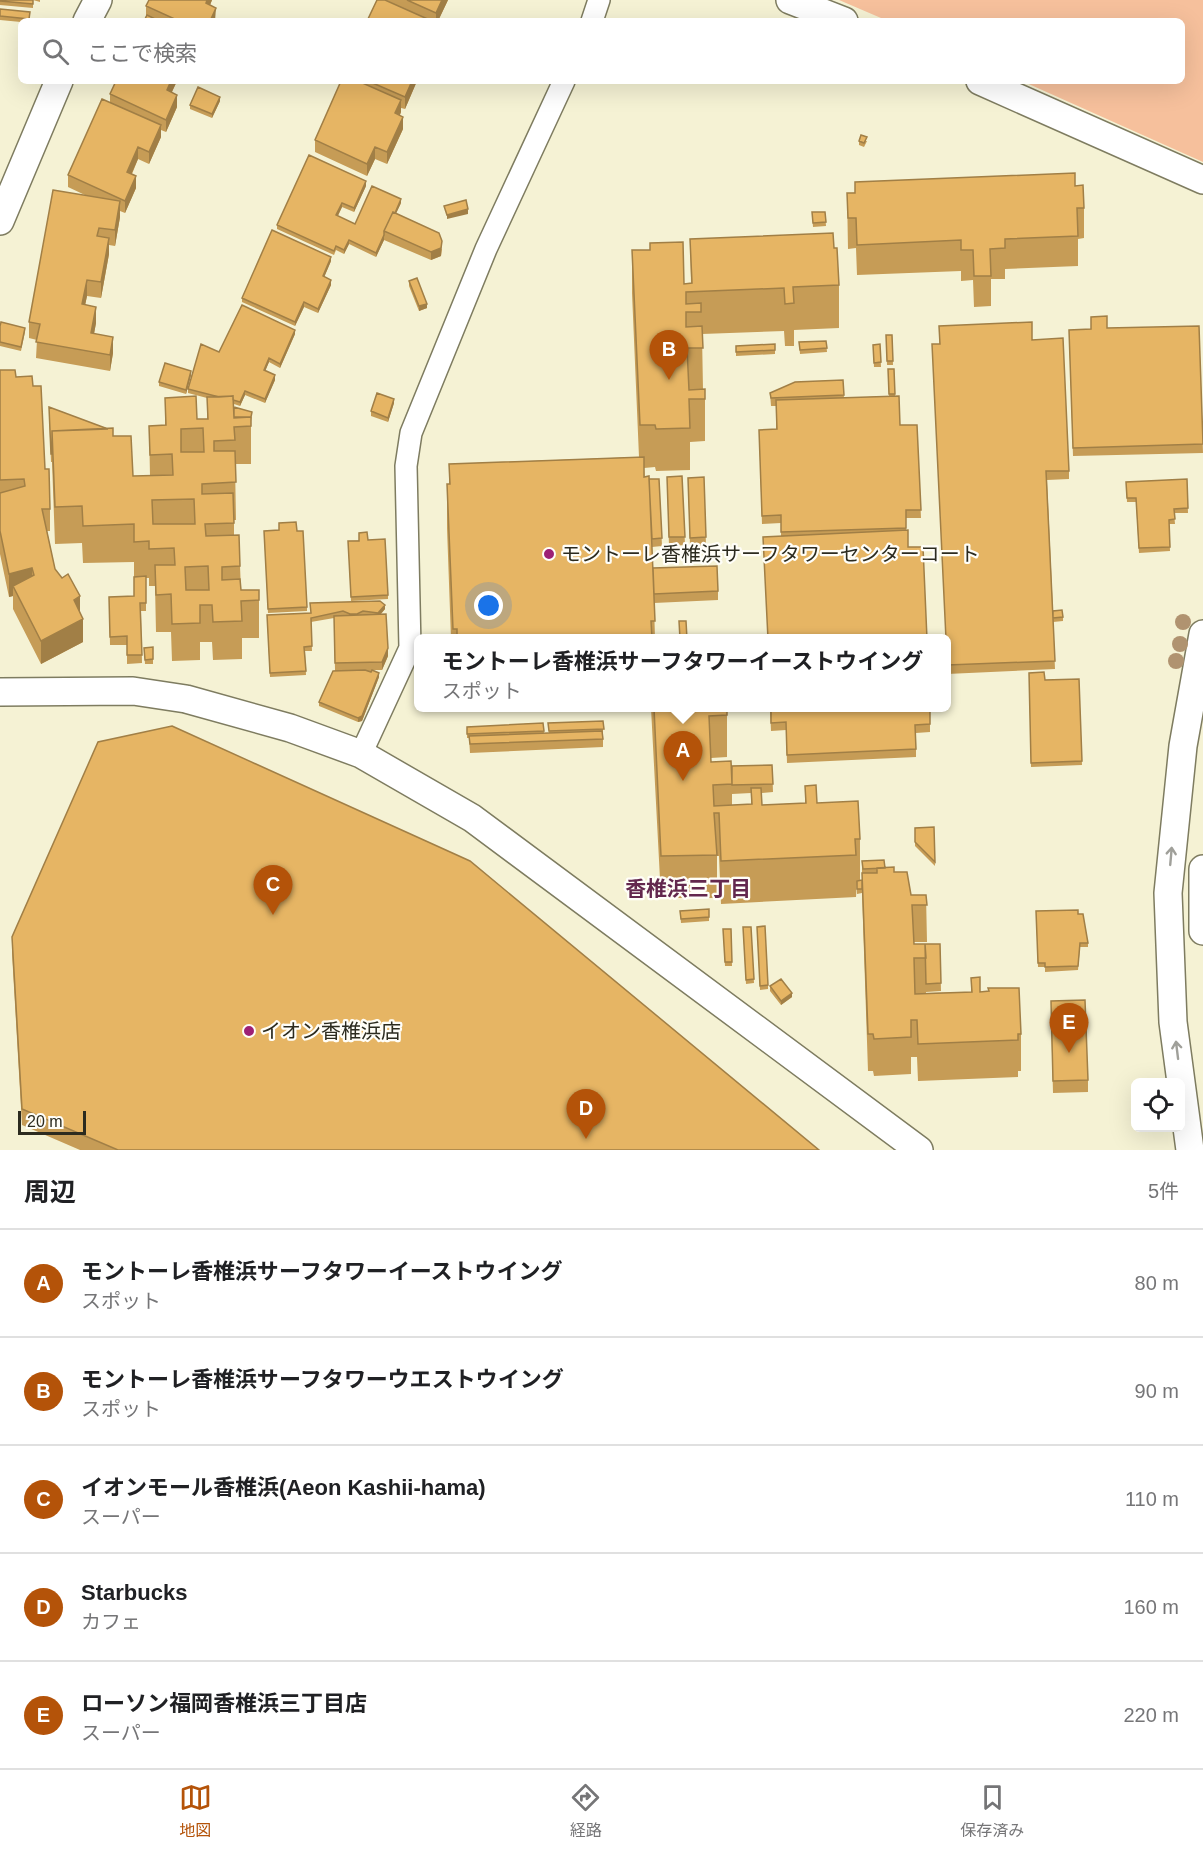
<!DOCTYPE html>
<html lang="ja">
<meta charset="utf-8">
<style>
:root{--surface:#fff;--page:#f6f6f6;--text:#202124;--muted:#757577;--line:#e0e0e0;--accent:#b45309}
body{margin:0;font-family:Arial,"Noto Sans JP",sans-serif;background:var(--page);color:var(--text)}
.controls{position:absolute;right:18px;bottom:18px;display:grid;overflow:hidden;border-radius:9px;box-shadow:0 6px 24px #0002}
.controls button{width:54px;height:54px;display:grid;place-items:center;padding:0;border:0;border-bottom:2px solid var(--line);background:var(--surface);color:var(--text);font:30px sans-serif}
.scale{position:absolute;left:18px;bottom:15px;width:68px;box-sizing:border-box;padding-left:6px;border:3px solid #2c2b1f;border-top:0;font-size:16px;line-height:21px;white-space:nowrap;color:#2c2b1f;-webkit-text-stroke:4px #fffef8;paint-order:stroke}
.you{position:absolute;left:489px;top:606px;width:21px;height:21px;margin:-15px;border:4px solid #fff;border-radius:50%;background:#1a73e8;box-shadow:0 0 0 9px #1a73e833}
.badge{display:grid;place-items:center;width:39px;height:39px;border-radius:50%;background:var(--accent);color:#fff;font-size:20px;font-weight:700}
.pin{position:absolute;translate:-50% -50px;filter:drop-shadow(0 2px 3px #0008)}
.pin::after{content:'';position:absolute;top:32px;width:21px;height:18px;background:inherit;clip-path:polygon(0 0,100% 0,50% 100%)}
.popup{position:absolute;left:414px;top:634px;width:537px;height:78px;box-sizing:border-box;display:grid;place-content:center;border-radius:9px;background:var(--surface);filter:drop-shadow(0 2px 4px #0005);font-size:20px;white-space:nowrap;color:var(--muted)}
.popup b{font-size:22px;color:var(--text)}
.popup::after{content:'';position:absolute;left:50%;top:100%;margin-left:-12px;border:12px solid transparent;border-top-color:var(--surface)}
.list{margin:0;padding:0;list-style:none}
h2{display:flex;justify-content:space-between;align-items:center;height:78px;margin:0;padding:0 24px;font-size:26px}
h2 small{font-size:20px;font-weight:400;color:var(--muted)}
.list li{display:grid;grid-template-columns:39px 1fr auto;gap:18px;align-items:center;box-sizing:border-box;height:108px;padding:0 24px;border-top:2px solid var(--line)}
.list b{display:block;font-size:22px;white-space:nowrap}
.list p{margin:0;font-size:20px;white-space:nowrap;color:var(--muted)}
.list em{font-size:20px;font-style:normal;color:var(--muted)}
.icon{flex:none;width:33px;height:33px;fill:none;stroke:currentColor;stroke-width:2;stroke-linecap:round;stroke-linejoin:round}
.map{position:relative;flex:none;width:1203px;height:1150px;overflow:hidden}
.search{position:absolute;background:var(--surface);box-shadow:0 6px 24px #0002;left:18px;right:18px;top:18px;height:66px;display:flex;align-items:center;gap:15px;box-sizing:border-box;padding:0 21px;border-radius:9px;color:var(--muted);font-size:22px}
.sheet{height:618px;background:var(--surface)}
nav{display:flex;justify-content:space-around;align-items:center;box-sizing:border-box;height:84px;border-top:2px solid var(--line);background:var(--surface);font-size:16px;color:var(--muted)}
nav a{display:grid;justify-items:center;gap:3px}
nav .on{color:var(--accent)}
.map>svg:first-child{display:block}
</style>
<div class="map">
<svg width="1203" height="1150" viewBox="0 0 1203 1150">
<rect width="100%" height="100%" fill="#f5f2d4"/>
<path fill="#f6c09c" d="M839,0H1203V162L1022,81H1182V21H888Z"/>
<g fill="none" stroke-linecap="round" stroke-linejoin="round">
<g stroke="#7e7c60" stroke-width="24">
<path id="minor" d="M592,21L599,0
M361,754L410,648L406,466L411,433L486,249L564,81"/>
</g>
<g stroke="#7e7c60" stroke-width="30">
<path id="tertiary" d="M790,0L844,21
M87,21L98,0
M980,81L1203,180
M0,221L59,81
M0,692L133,691L186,699L290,728L361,754L472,818L919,1150
M1203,869V931
M1190,1150L1173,1022L1168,893L1183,746L1203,634"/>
</g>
<use href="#minor" stroke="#fff" stroke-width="21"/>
<use href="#tertiary" stroke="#fff" stroke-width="27"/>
</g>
<g fill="#b09370">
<circle cx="1183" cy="622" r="8"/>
<circle cx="1180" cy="644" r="8"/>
<circle cx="1176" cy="661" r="8"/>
</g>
<path fill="#c69c56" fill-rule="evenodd" d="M0,0H40V2L33,0V8L0,5Z
M212,0L210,5L216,20L215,21H144L146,16V6Z
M377,0H448L438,21H367Z
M0,9L30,16L29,21H21V22L0,20Z
M116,81H177L172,92L177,107L166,132L161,130V137L149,164L138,159L132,174L136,188L125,213L120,211V217L115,246L109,245V254L101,298L87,296L85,305L96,323L94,334L113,353L110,371L36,358L37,340L29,338V322L87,196L68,187V175L110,102V94Z
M341,81H417L405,109L401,108V112L400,115L403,129L387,164L375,159L367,176L315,152V140Z
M220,101L212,118L190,109V105Z
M859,141H867L864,147L859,145Z
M366,186L354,212L342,207L338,216L355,224L401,203L396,213L442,249L441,256L431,260L384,240L376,257L349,244L344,254L336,250L334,255L277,229V225Z
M1075,186L1084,208V238L1078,239V266L1005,269V279H991V306L974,307L973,280L961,281V271L857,275L856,248L848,249L847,193Z
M812,212H825L826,226L813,227Z
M690,239L834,248L839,285V328L794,330V346H785L784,331L702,334L703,390L705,399V441L690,442V470L656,471L655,467L644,468L653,568L718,591V600L654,603L655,639H451L447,528V484H449V464L639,457L632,293V250L684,284L691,283Z
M331,261L324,277L331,285L318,313L304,307L295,326L242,302V298Z
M409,281L427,308L419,311L409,286Z
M0,326L25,332L21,351L0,346Z
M939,326L1032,340L1069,471V479L1047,480L1053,611L1063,617V621L1053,622L1055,669L947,674V639Z
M1199,326L1203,453L1073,456L1069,330Z
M295,334L280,368L269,362L265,371L275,380L265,403L245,395L240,406L234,404V407L252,417L251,421V464H235L236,520H234V536L240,566L241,590H259V638H242V659L213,660L212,642H200V660L172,661L171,632H156L155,586H149V578H146V611H141L142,663L127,664V645H110L109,597L134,596V562L83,563L82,543L55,544L52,462H51L49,415L113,436L133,476H150L149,426L165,425V398L197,419H207V398L188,393V389L219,352Z
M886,335H892L893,365H887Z
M826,341L827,352L800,354L799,342Z
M775,344V354L736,356V346Z
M880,344L881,367H874L873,345Z
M888,369H894L895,396L900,425H917L921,518H906V530L908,547L927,639L781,536V523L762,524L759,430L776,429V406H771L770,393L843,380L844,398L889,396Z
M0,370L16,377L33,386L50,509V531H47L55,569L80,612L83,642L41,664L13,609V596L9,597L0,554Z
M191,375L186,394L159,386V382Z
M394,403L388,422L371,416V411Z
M682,476L685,545L669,546L667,477Z
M704,477L706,546H690L688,478Z
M649,479H659L662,546L652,547Z
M1187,479L1188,513H1174L1175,524H1169L1170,551L1139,553L1136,502H1127L1126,482Z
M279,530L307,607V611L268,613L264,531Z
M368,540L388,595V599L351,601L348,541Z
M385,609L381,614L388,656L382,670H372L379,677L362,721L358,722L319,706V702L335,670L334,618L311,622L312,651H305L306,675L270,677L267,615Z
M153,647V664H145L144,648Z
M1029,673L1045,680L1079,679L1082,765L1031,767Z
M651,708H727V757L711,758V762L732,766L772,765L773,792L762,793V805L805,803V786L817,803L860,839V880H862V861L885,868L894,872L911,895H926L927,942H914V944H940L941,991L926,992V984V993L971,992V978L980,992L1021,1034V1071H1018V1077L918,1081L917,1057H911V1074L874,1076L873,1071H868L862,893L857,894V882L856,897L721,904L719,856H717V898H661ZM751,793V804L732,805V794Z
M770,708H930V732L916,733V757L787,763L786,730L771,731Z
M603,721V747L470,753L469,738H467V727L543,723L544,733H549L548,723Z
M934,827L935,866L915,846V828Z
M709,909V921L681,923L680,911Z
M1036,911L1078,914L1088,943V947H1080L1078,970L1045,972V967H1038Z
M743,927H751L754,983L746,984Z
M757,927L768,985V989L760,990Z
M723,929H731L732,966H725Z
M12,937L819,1150H80L22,1125L12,953Z
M770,986L792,997L781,1005L770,991Z
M1051,1014L1088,1080V1092L1053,1093Z"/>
<path fill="#a17f46" d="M207,0H212L206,15V3Z
M442,0H448L438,21H436V13Z
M216,8L215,21H210Z
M171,81H177L167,102V90Z
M412,81H417L405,109V97Z
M177,95V107L166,132V120Z
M220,97V101L212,118V114Z
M401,100V112L395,126V113Z
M403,117V129L387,164V152Z
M161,125V137L149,164V152Z
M138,147V159L127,184V172Z
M375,147V159L367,176V164Z
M136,176V188L125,213V201Z
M366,181V186L354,212V208Z
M401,199V203L387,233L386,232Z
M120,201V217L115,246V230Z
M342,203V207L336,219V215Z
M468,209V214L447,219V215Z
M384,235V240L376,257V253Z
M109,238V254L101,298V282Z
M349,240V244L344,254V250Z
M442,241L441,256L431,260V252Z
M331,257V261L323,280V276Z
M87,280V296L82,320V304Z
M331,280V285L318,313V309Z
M304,302V307L295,326V322Z
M427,304V308L419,311V306Z
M96,307V323L91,349V333Z
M295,330V334L280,368V364Z
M113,337V353L110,371V355Z
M269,358V362L264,374V370Z
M191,371V375L186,394V390Z
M275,375V380L265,403V399Z
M245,391V395L240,406V402Z
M394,399V403L388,422V418Z
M32,568V591L13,586V596L9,597V574Z
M80,596V619L74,600Z
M385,605V609L378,617V613Z
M83,619V642L41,664V641Z
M388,648V656L382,670V662Z
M379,673V677L362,721L358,722V718Z
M792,993V997L781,1005V1001Z"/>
<path fill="#e6b564" stroke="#a17f46" stroke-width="1.5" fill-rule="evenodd" d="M0,0H33V4L0,1Z
M149,0H207L206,3L216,8L210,21H179L146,6Z
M377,0H385L432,21H367Z
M407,0H442L436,13Z
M0,9L30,12L29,19L0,16Z
M147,15L159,21H144Z
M116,81H171L167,90L177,95L166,120L110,94Z
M341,81H358L401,100L395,113L403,117L387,152L375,147L367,164L315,140Z
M368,81H412L405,97Z
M198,87L220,97L212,114L190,105Z
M102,99L161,125L149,152L138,147L127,172L136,176L125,201L68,175Z
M861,135L867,137L864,143L859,141Z
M309,155L366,181L354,208L342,203L336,215L355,224L372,186L401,199L395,213L393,212L384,231V235L376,253L349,240L344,250L336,246L334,251L277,225Z
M1075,173V186L1083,185L1084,208H1077L1078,236L1005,239V248L990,249L991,276H974L973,250H961V240L857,245L856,218H848L847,193H855V182Z
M53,190L120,201L115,230L99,228L97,236L109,238L101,282L87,280L82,304L96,307L91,333L113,337L110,355L36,342L40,324L29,322Z
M466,200L468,209L447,215L444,206Z
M393,212L439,233L442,241L441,248L431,252L384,231Z
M812,212H825L826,222L813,223Z
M272,230L331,257L323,276L331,280L318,309L304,302L295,322L242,298Z
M833,233L834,248H837L839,285L793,287L794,303L785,304L784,288L686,292V304L701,303V312H686V327L702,326L703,348H687L689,390L705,389V399H689L690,428L656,429L655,425H640L632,250H650V243L683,242L684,284L692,283L690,239Z
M417,278L427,304L419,306L409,281Z
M242,305L295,330L280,364L269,358L264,370L275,375L265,399L245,391L240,402L233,400V396L219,397L188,389L201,344L219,352Z
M1107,316V328L1199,326L1203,444L1073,448L1069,330L1091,329V317Z
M1,322L25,328L21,347L0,342V326Z
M1032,322V340L1063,338L1069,471H1046L1055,661L947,665V639H946L932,344H940L939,326Z
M886,335H892L893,361H887Z
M826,341L827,348L800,350L799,342Z
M775,344V350L736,352V346Z
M880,344L881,362L874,363L873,345Z
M165,363L191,371L186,390L159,382Z
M888,369H894L895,394H889Z
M0,370H15L16,377L32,376L33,386H41L45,469H49L50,509H42L55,569L62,578L68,574L80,596L74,600L83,619L41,641L13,586L34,575L32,568L9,574L0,531V493L25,486L24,479L0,480Z
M843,380L844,395L771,398L770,393L795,382Z
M377,393L394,399L388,418L371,411Z
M196,396L197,419H208L207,397L233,396L234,418L251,417V426L234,427L235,440L214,441V451H235L236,482L202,484V494L233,493L234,523L205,524L206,536L239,535L240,566L222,567V580L240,579L241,590H259V600L241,601L242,621L213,622L212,605H200V623L172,624L171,594L156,595L155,565H175L174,548L149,549V541L134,542V524L83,526L82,506L55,507L52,431L113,428V436H131L133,476L173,475L172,454L150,455L149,426L166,425L165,398ZM203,428L204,452H181V429ZM194,499L195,524H153L152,500ZM208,566L209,590H186L185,567Z
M899,396L900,425H917L921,510H906V528L781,532V515L762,516L759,430L777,429L776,400Z
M49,407L108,429L52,431V454H51Z
M234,407L252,412L251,417H234Z
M644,457V477L649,476L655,621H651L652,639H457V629H453L447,484H450L449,464Z
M682,476L685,537H669L667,477Z
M704,477L706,537L690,538L688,478Z
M649,479H659L662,538L652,539Z
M1187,479L1188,508L1174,509L1175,519L1169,520L1170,547L1139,548L1136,498H1127L1126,482Z
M296,522L297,531H303L307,607L268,609L264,531L279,530V523Z
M908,530V547H923L927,639H768L763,537Z
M367,532L368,540L385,539L388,595L351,597L348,541H359V533Z
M717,566L718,591L654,594L653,568Z
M146,576V603H140L142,655H127V636L110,637L109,597L134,596V577Z
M380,601L385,605L378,613L363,611L357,614H350L343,611L311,618L312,646L304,647L306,671L270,673L267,615L311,613L310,603Z
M1062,610L1063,617L1053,618V611Z
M386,614L388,648L382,662L335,663L334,616Z
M679,621H686L687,639H680Z
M153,647V659L145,660L144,648Z
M365,670L371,672L372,670L379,673L362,716L358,718L319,702L333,671Z
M1044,672L1045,680L1079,679L1082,761L1031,763L1029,673Z
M654,708H727V715L709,716L711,762L731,761L732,784L713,785L714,806L752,804L751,788H761L762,805L806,803L805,786L816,785L817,803L858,801L860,839H855L856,855L721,861L719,813H714L717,855L661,856Z
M771,708H930V724L915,725L916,749L787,755L786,722L771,723Z
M603,721L604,729L549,731L548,723Z
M543,723L544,731L467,734V727Z
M172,726L470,861L819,1150H118L22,1109L12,937L98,742Z
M602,731L603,739L470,744L469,736Z
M772,765L773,784L732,785V766Z
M934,827L935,862L915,842V828Z
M884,860L885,868L863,869L862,861Z
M894,867V872H907L911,895H926L927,905H912L914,944H925L926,958H914L915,994L972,992L971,978L980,977V992L989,991L988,988H1019L1021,1034H1018V1040L918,1044L917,1020H911V1037L874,1039L873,1034H868L862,873H877V868Z
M862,880V889H857V881Z
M709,909V917L681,919L680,911Z
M1078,910V914H1083L1088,943H1080L1078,966L1045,967V963H1038L1036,911Z
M765,926L768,985L760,986L757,927Z
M743,927H751L754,979L746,980Z
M723,929H731L732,962H725Z
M925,944H940L941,983L926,984Z
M781,979L792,993L781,1001L770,986Z
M1085,1000L1088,1080L1053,1081L1051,1001Z"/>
<defs><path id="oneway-shaft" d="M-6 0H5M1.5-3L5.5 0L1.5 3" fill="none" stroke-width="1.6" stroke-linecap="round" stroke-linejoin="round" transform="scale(1.5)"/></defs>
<g stroke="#a0a09a">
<use href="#oneway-shaft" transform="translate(1171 856) rotate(-85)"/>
<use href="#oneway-shaft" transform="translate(1177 1050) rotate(-97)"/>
</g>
<g fill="#9d2075" stroke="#fffef8" stroke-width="2">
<circle cx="549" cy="554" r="6"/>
<circle cx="249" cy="1031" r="6"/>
</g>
<g text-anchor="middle" stroke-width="4.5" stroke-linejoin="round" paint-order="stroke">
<g font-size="20" fill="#2c2b1f" stroke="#fffef8" text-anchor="start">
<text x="561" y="561">モントーレ香椎浜サーフタワーセンターコート</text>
<text x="261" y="1038">イオン香椎浜店</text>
</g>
<g font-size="21" font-weight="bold" fill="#63274d" stroke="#fffef8">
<text x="688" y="896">香椎浜三丁目</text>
</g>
</g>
</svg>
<div class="controls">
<button><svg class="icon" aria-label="locate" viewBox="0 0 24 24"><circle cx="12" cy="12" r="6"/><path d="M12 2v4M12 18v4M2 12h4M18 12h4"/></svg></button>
</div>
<div class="scale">20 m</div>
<div class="you"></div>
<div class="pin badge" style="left:683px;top:781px">A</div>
<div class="popup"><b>モントーレ香椎浜サーフタワーイーストウイング</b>スポット</div>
<div class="pin badge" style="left:669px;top:380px">B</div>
<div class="pin badge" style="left:273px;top:915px">C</div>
<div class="pin badge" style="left:586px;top:1139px">D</div>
<div class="pin badge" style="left:1069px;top:1053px">E</div>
<div class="search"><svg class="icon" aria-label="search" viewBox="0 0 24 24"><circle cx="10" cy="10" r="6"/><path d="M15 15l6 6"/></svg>ここで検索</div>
</div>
<section class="sheet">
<h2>周辺<small>5件</small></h2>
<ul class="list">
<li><span class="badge">A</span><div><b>モントーレ香椎浜サーフタワーイーストウイング</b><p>スポット</p></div><em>80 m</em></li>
<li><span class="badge">B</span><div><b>モントーレ香椎浜サーフタワーウエストウイング</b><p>スポット</p></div><em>90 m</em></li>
<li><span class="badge">C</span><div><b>イオンモール香椎浜(Aeon Kashii-hama)</b><p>スーパー</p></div><em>110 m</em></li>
<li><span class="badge">D</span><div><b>Starbucks</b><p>カフェ</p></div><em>160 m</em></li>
<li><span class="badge">E</span><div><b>ローソン福岡香椎浜三丁目店</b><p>スーパー</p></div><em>220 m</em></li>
</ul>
</section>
<nav>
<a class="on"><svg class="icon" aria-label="map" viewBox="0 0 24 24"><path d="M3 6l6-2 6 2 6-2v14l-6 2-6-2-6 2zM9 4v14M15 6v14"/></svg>地図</a>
<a><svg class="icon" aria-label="directions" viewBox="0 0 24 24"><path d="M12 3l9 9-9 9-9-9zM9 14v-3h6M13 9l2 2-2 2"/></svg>経路</a>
<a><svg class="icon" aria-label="saved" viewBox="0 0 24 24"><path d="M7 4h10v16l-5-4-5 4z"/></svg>保存済み</a>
</nav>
